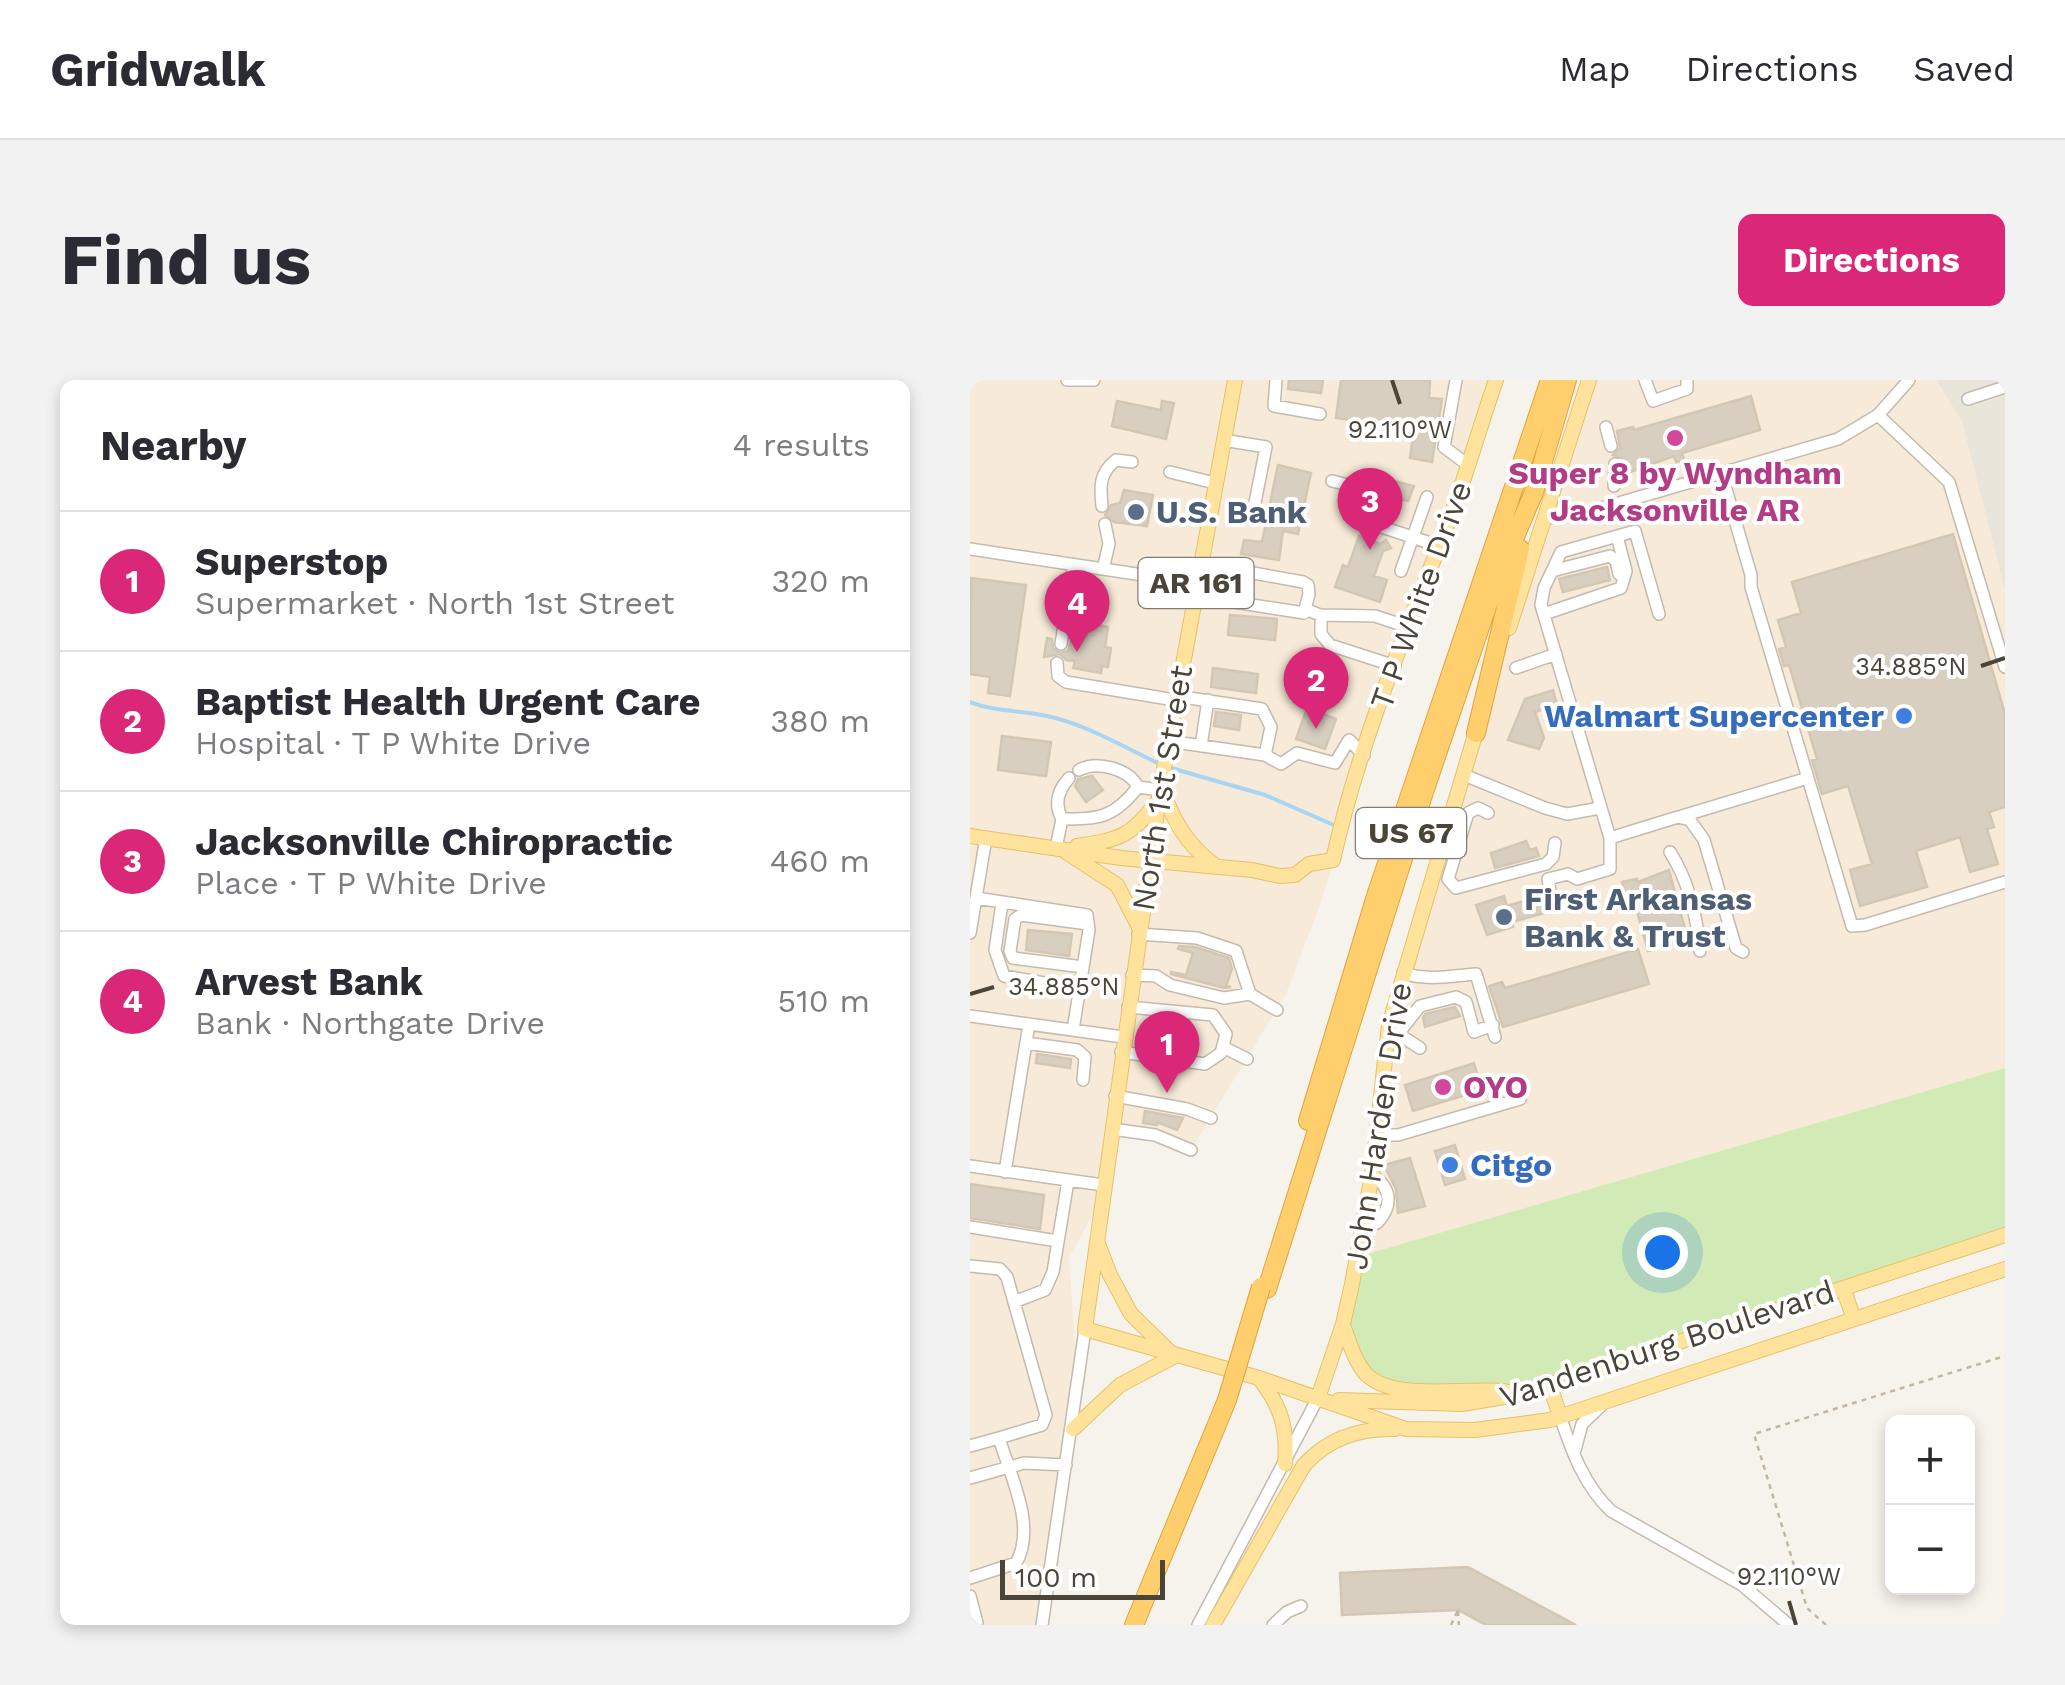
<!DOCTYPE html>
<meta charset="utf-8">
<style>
:root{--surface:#fff;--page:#f2f2f3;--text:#2b2b33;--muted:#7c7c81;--line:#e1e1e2;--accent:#db2777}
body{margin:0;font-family:"Work Sans",sans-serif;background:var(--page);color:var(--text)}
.controls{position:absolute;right:30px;bottom:30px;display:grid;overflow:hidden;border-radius:15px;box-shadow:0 5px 15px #0003}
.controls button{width:90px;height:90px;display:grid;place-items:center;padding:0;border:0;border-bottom:2px solid var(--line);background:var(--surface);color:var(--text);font:50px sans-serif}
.scale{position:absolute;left:30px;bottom:25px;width:165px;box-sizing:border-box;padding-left:10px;border:5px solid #4b4439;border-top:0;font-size:28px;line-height:35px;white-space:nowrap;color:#4b4439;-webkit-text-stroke:8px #fff;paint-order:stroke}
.you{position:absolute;left:692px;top:872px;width:35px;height:35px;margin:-25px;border:8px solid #fff;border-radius:50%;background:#1a73e8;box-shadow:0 0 0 15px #1a73e833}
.badge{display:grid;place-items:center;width:65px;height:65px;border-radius:50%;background:var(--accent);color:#fff;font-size:32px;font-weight:700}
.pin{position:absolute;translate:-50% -82px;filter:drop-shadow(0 2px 5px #0008)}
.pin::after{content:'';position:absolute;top:52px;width:35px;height:30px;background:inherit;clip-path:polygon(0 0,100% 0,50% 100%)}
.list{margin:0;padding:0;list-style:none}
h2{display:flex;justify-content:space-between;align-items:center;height:130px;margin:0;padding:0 40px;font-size:42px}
h2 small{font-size:32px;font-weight:400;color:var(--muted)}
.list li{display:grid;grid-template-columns:65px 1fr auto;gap:30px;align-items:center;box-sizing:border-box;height:140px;padding:0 40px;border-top:2px solid var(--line)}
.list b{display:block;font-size:38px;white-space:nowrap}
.list p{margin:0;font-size:32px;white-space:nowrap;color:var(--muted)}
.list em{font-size:32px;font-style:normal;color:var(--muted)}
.map{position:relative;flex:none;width:1035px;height:1245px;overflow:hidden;border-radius:15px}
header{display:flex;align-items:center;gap:60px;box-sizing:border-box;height:140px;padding:0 50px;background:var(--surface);border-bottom:2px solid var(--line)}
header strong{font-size:48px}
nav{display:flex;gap:55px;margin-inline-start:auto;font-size:35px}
.intro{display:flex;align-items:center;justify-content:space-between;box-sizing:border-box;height:240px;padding:0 60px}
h1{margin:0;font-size:70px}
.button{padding:25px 45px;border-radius:15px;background:var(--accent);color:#fff;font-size:35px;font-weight:700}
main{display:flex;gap:60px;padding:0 60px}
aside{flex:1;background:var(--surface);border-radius:15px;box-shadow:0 5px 15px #0003}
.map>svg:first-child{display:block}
</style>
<header>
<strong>Gridwalk</strong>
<nav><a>Map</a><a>Directions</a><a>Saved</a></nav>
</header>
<div class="intro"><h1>Find us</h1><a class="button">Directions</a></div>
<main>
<aside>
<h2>Nearby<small>4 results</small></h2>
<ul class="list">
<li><span class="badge">1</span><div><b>Superstop</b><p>Supermarket · North 1st Street</p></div><em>320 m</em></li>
<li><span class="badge">2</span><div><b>Baptist Health Urgent Care</b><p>Hospital · T P White Drive</p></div><em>380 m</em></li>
<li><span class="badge">3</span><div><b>Jacksonville Chiropractic</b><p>Place · T P White Drive</p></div><em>460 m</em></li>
<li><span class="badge">4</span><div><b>Arvest Bank</b><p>Bank · Northgate Drive</p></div><em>510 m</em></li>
</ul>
</aside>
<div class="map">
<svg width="1035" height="1245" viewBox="0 0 1035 1245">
<rect width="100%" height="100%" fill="#f6f3ec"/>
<path fill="#eae5da" d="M966,0H1035V211L992,42Z"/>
<path fill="#f7ead8" d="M0,0H526L438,247L350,525L316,614L221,770L142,749L132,818L99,878L108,1004L72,1245H0Z
M619,0H966L992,42L1035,211V688L387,877L419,655L506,353Z"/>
<path fill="#d2eab5" d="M1035,688V855L580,1006L434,1024L399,999L373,944L387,877Z"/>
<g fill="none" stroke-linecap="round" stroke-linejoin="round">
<path stroke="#a9d4f2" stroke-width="4" d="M0,322C25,332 51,330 77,336C116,344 155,368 192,385
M201,388L295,415L366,446"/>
</g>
<path fill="#d8cfc1" stroke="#d3c7b4" stroke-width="2.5" d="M319,0H353L351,13L318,9Z
M371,0H460L459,18L472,19L462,82L440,78L444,49L366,38Z
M781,16L790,50L712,73L714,80L706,82L704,76L657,93L653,79L643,75L650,68L647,51L663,47L664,50Z
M147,21L191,30L192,21L204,23L196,59L142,46Z
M308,85L341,93L328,154L313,151L309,180L271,174L274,160L292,162Z
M417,99L444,106L438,121L415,115Z
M154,110L183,115L177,146L144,142L135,135L141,125L150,123Z
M983,154L1035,334V427L1019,432L1024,447L1017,449L1028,484L1000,492L990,457L946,471L957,507L890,526L880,490L902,484L878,406L852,414L842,380L847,379L819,285L814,286L809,269L816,267L808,240L831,233L822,202Z
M389,156L410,164L416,160L421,168L413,171L404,196L417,200L410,222L365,207L373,185L378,187Z
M637,187L640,200L593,212L589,199Z
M1,198L56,205L40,316L18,313L20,297L0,294Z
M260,235L307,239L305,260L258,255Z
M113,242L138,247L135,267L141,268L138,287L132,286L131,293L103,288L105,281L96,280L90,274L74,277L77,258L82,259L83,268L90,273L98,271L101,261L109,263Z
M345,285L378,296L371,318L338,307Z
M243,288L288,294L286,313L241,307Z
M583,310L587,325L565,332L574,358L569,369L538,360L555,319Z
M337,328L366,339L355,369L326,359Z
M246,332L271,335L269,350L244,346Z
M32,356L81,362L76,396L28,390Z
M122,396L133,410L116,422L105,406L108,399Z
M556,461L560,470L566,468L569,476L525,488L521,473Z
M699,490L718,560L678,571L662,514L656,516L652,502L667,499L668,502Z
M534,516L537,526L570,516L574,533L542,542L543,547L517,555L506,525Z
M58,550L102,554L99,576L56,570Z
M209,566L225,567L259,578L262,589L256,606L261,607L254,608L201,594V592L216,595L223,573L208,569Z
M668,569L679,604L533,647L519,606L532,602L535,608Z
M485,627L490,636L455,647L453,638L455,634Z
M67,674L101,679L100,688L66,683Z
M504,683L512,710L443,731L435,705Z
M175,731L213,738L207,750L187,742V745L173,743Z
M485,765L495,799L475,805L465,771Z
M440,778L455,826L428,833L426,809L414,785Z
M0,804L74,815L70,849L0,838Z
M498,1187L606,1245H516L488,1230L372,1235L370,1193Z"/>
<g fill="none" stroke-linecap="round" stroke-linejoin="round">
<g stroke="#c2bbae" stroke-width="14">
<path id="minor" d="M97,0H124
M306,0L304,26L350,34
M486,0L474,67L498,85
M675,0L683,21L717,9V0
M998,19L1035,7
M908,35L979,102L1035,287
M636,47L641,66
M253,60L296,67L283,133
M200,92L245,103
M751,92L781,195V207L882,546L895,545L1035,502
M362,101L402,111L409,123L404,144
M644,106L645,84
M132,126C130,107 129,93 146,80L162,82
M379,136L469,166
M574,138L611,134L868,59L908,35L939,0
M0,169L226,203
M229,186L262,189L267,190L333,202L338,205L339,214L334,233L264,222L262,189
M133,189L139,164L135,144
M431,191L457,117
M582,191L640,176L646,181L649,194
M335,229L350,235L405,236L438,247
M574,234L651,208L656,191L647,156
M689,234L665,151L591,172L574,208L571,225L640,458L708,437L720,440L734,460L766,568L773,572
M351,235V254L360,265L425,286
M91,264L104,185
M87,283L88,296L96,302L205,320
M546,288L586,274
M206,316L292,329L301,347L295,375
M198,361L295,375L311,384L327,373L365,383L379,360L394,375
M231,366L238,320
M109,390C127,380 159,389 168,407L190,410
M494,395L575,428L597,434L630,428
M518,433L508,428L498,433L478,499L486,508L576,484L583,477L585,463
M712,436L838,398
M92,439C84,424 88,410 99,398
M86,468L92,439C129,439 144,438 168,407
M700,472C718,500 727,538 730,571
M581,516L578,499L598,494L607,499L640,489V458
M6,518L117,535L119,550L103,650
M32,523L25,570L34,596L109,609
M0,553L16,458
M168,554L227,558L266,571L280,614
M113,587L43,578L40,571L45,539L51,535L118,544
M433,593C458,601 480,596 506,594L525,657
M162,595L186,596L200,605L254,618L280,614L307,630
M0,636L153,657
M425,652L450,668
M428,654L450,626L486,617L496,622L504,652L523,645
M56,663L107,670L115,677L113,700
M253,667L277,679
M151,672L235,684L251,673L256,654L243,635L158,627
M145,716L217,729L241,738
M142,749L185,755L221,770
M406,755H428L550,719
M0,786L133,805
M35,792L59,644
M393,845L407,843C423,826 422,808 402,795
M0,847L88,861
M0,886L30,889L37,897L76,1035L72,1045L29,1058C40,1095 67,1147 46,1183L0,1198
M44,922L75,910L83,892L98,801
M590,1036C602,1072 614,1105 641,1131L772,1205L819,1245
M0,1066L29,1058
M605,1070L612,1044L633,1024
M0,1098L54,1083L96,1085
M0,1216L7,1243
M72,1245L115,949
M228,1245L348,1018
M303,1245L317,1232L331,1226"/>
</g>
<g stroke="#e6c16a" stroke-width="16">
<path id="major" d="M265,0L190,410L115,949L289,998L436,1049L505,1050L580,1040L1035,889
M539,248L619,0
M191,407C203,440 217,466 246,486
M0,456L151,478L282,490L310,496L325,495L339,484L363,480C389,363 437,249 480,138C497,93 510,46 526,0
M107,466C145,460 161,458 185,424
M96,472L147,505L169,547
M128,864L140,895L161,934L201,973
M873,908L884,939
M373,945C379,961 385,983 397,995C428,1024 504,1004 545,1013
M289,998C311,1026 318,1049 315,1084
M580,1006L590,1036
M348,1018L373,944L382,904L402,795L419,645L508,345
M369,1020L492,1024L551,1014L1035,855
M103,1049L150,1005L205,976
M243,1245L334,1085C359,1058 389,1048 425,1049"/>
</g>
<g stroke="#e0a43c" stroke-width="20">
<path id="highway" d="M506,353L550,169
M338,741L406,516L580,0
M297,909L453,415L525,203L564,112L597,0
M164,1245L257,1020"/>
</g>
<path stroke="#c4b79f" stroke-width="2.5" stroke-dasharray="5 5" stroke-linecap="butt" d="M488,1231L489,1245
M481,1245L488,1230
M856,1245L837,1228L784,1054L1035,976"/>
<use href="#minor" stroke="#fff" stroke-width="11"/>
<use href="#major" stroke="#ffe39c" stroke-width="14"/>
<use href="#highway" stroke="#ffcf6e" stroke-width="18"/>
<g stroke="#e0a43c" stroke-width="20" stroke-linecap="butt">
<path id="highway-bridge" d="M257,1020L291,907"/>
</g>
<use href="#highway-bridge" stroke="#ffcf6e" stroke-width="18"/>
</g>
<path fill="none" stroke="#4b4439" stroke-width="4" d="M422,0L430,24M1011,286L1035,278M0,614L24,607M819,1221L826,1245"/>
<g fill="#d1479c" stroke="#fff" stroke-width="4">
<circle cx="705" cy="58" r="10"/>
<circle cx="473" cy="707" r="10"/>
</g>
<g fill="#5c6f8a" stroke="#fff" stroke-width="4">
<circle cx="166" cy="132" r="10"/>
<circle cx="534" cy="537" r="10"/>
</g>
<g fill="#3f7fe0" stroke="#fff" stroke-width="4">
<circle cx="934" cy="336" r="10"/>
<circle cx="480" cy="785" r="10"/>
</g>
<g text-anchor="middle" stroke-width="8" stroke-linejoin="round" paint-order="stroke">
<g fill="#fff" stroke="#817c74" stroke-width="2.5">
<rect x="168.5" y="178" width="115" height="50" rx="8"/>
<rect x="386" y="428" width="110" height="50" rx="8"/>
</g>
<g font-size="30" font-weight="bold" fill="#4b4439">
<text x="226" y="213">AR 161</text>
<text x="441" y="463">US 67</text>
</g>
<g font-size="32" font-weight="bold" fill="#b23c85" stroke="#fff">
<text x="705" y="104">Super 8 by Wyndham<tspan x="705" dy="37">Jacksonville AR</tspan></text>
<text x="493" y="718" text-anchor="start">OYO</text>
</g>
<g font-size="32" font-weight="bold" fill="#4e5e75" stroke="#fff" text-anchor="start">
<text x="186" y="143">U.S. Bank</text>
<text x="554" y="530">First Arkansas<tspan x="554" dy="37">Bank &amp; Trust</tspan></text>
</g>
<g font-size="32" fill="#4b4439" stroke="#fff">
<text transform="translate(451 215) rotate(-70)" y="11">T P White Drive</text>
<text transform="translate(192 408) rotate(-81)" y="11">North 1st Street</text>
<text transform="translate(408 746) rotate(-81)" y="11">John Harden Drive</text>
<text transform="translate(697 964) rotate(-18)" y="11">Vandenburg Boulevard</text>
</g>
<g font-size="32" font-weight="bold" fill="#366cbe" stroke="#fff" text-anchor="end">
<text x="914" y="347">Walmart Supercenter</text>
<text x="500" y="796" text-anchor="start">Citgo</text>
</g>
</g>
<g font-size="25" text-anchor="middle" fill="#4b4439" stroke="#fff" stroke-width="8" stroke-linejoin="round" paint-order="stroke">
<text x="430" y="58">92.110°W</text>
<text x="941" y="295">34.885°N</text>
<text x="94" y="615">34.885°N</text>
<text x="819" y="1205">92.110°W</text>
</g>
</svg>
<div class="controls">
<button>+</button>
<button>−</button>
</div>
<div class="scale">100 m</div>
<div class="you"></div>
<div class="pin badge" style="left:197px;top:713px">1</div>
<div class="pin badge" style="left:346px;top:349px">2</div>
<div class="pin badge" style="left:400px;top:170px">3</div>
<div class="pin badge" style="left:107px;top:272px">4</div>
</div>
</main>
